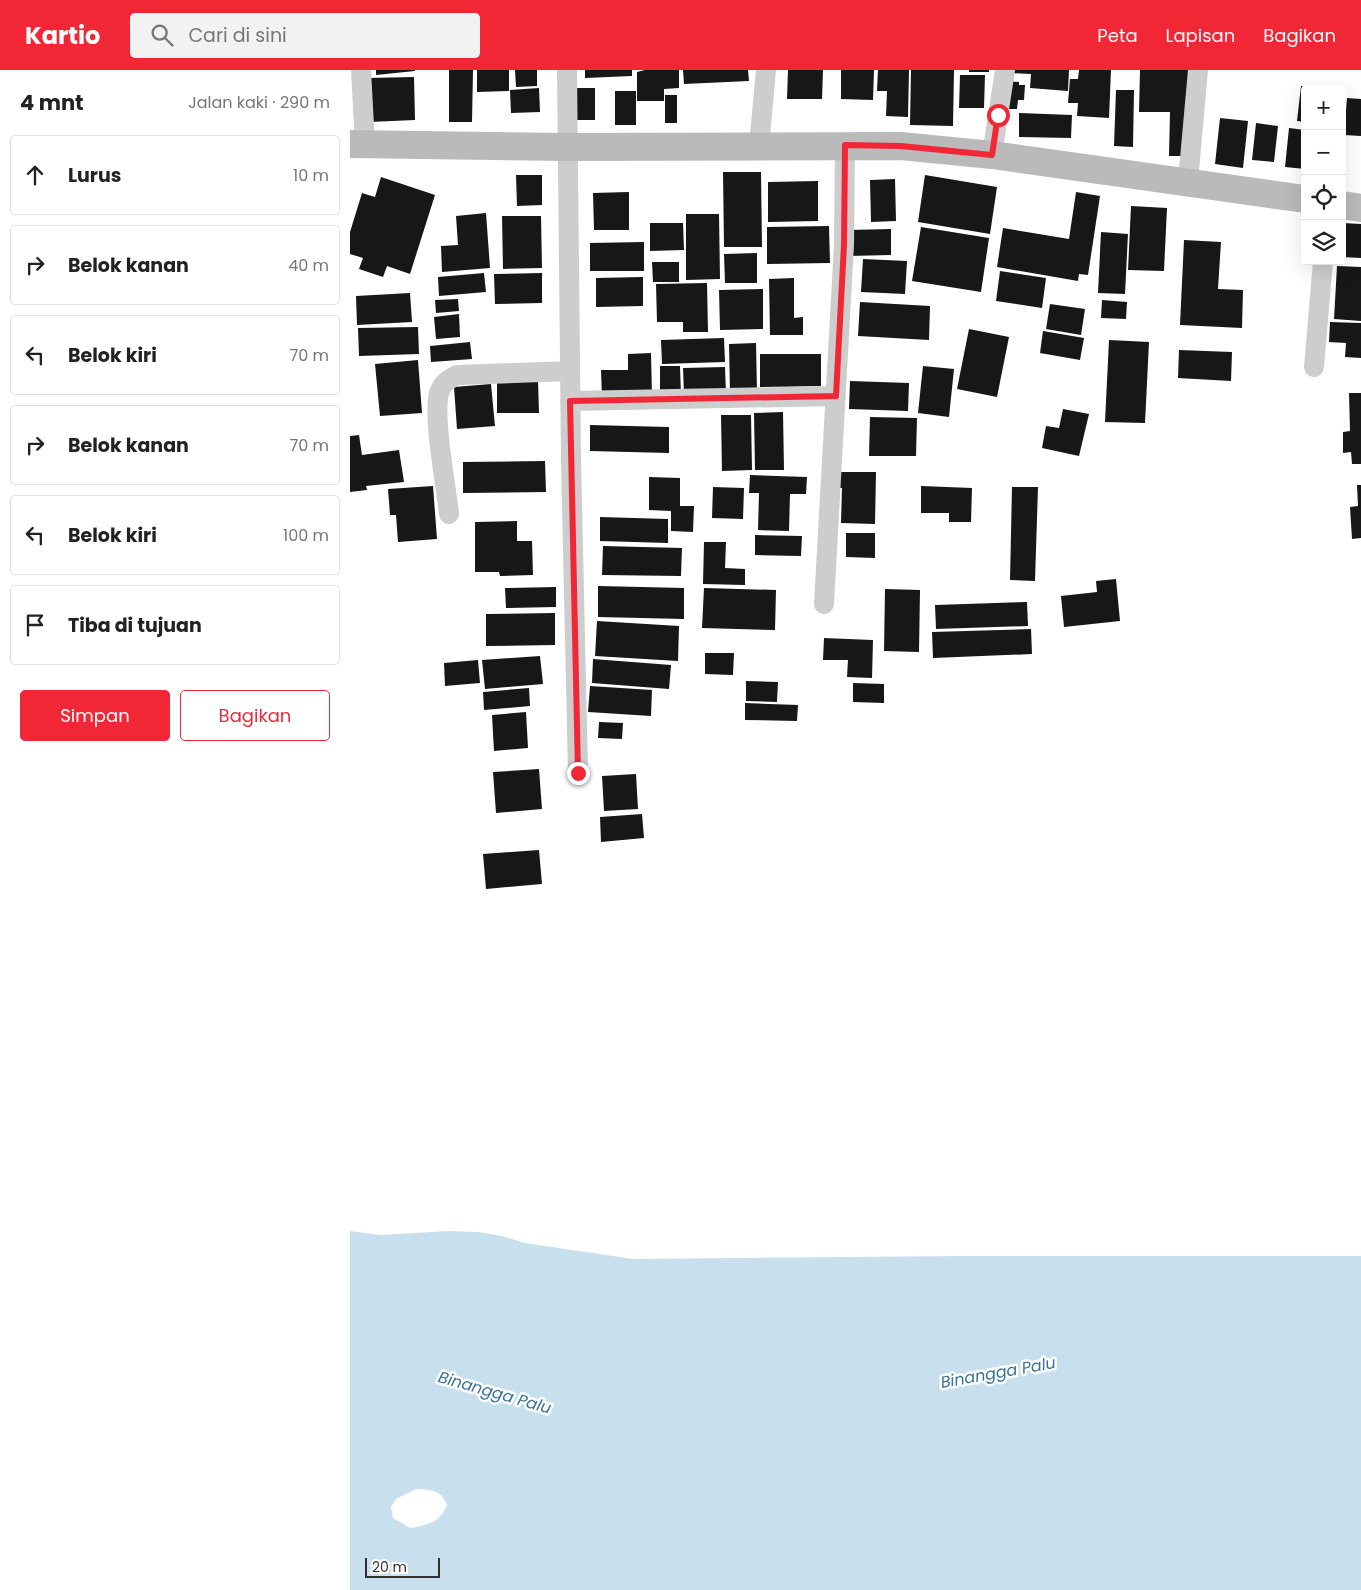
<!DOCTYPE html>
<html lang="id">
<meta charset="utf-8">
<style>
:root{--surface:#fff;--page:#f2f2f2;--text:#222;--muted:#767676;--line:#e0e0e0;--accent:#f12735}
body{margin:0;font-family:Poppins,sans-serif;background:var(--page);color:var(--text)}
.controls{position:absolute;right:15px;top:15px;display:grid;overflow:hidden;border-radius:5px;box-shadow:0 5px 20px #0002}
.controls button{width:45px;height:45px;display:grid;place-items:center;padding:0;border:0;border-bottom:1px solid var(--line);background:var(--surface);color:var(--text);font:25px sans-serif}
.scale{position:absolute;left:15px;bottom:12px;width:75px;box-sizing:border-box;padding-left:5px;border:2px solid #303030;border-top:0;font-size:14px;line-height:18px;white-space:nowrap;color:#303030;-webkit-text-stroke:4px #fff;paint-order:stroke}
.stop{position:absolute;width:15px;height:15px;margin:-11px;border:4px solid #f12735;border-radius:50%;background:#fff}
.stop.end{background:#f12735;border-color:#fff;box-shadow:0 1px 5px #0008}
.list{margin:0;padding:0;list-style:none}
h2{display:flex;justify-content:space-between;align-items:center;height:65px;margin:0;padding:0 20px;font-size:21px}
h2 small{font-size:16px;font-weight:400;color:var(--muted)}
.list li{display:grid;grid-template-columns:32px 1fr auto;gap:15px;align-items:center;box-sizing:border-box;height:80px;margin:0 10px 10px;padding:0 10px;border:1px solid var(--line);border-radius:5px}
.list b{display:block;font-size:19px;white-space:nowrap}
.list em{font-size:16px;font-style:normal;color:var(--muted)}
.actions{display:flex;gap:10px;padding:15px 20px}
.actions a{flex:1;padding:11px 0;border:1px solid var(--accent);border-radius:5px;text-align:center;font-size:18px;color:var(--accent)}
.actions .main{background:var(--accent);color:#fff}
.icon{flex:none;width:28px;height:28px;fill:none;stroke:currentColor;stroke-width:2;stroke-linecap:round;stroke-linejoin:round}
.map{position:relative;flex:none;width:1011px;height:1520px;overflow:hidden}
header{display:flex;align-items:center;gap:30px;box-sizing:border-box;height:70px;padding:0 25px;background:var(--accent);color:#fff}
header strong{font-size:24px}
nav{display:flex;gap:28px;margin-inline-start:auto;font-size:18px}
.search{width:350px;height:45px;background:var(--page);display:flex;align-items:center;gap:12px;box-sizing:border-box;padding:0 18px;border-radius:5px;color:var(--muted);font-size:19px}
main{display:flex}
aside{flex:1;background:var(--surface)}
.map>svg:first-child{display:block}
</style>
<header>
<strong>Kartio</strong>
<div class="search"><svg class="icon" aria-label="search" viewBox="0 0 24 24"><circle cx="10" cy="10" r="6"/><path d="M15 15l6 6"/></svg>Cari di sini</div>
<nav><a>Peta</a><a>Lapisan</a><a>Bagikan</a></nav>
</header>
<main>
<aside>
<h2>4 mnt<small>Jalan kaki · 290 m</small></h2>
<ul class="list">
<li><svg class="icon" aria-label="ahead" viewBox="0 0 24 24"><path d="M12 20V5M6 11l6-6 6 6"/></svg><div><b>Lurus</b></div><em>10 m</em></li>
<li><svg class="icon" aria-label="right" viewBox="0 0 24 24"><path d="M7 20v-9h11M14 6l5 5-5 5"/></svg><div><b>Belok kanan</b></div><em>40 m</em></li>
<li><svg class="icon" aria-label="left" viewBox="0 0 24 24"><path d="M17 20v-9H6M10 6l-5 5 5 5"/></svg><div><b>Belok kiri</b></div><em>70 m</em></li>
<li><svg class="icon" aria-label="right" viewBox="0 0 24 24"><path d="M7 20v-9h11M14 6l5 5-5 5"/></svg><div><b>Belok kanan</b></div><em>70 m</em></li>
<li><svg class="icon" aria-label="left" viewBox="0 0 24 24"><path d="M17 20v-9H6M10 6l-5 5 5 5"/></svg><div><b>Belok kiri</b></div><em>100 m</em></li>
<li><svg class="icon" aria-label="arrive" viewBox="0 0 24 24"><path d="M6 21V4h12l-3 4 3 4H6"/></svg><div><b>Tiba di tujuan</b></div></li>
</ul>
<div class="actions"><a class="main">Simpan</a><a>Bagikan</a></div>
</aside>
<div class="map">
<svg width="1011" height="1520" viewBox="0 0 1011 1520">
<rect width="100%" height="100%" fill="#fff"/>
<path fill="#c8dfee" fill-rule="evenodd" d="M0,1161L31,1165L98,1161L128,1162L152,1166L175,1173L283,1189L613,1186H1011V1520H0ZM66,1419C81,1420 91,1419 97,1435C90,1453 77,1455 60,1458L43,1448L41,1437L46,1429Z"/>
<path fill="#171717" d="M26,0H65V1L26,5Z
M99,0H123L122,52H99Z
M127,0H159V21L127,22Z
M165,0H187V16L166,17Z
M235,0H282V6L235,8Z
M295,0H329V18L314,19V31H287V2Z
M333,0H398L399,11L334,14Z
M438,0H473L472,29H437Z
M491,0H524L523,30L491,29Z
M528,0H559L558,47L536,46L537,21H527Z
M561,0H604L603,56L560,55Z
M619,0H639V2H619Z
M660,0H719L718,21L680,18L681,4L660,3Z
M729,0H761L759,48L727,46L728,33H718L720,9H728Z
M790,0H841L838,86H819L820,42H789Z
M610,5H635L634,38H609Z
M64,7L65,50L19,52L17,8Z
M657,11L669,12V15H675L674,30H668L667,39H655Z
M951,16L967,17L955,19V52L947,51Z
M189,18L190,42L161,43L160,20Z
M224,18H245V50H224Z
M766,20H784L783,77L764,76Z
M265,21H286V55H265Z
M315,25H327V53H315Z
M997,28L1011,29V66L994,65Z
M669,43L722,45L721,68L669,67Z
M870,48L898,51L893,98L865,94Z
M906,53L928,56L924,92L902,90Z
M939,58L955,60V99L935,97Z
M373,102H411L412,177H374Z
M166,105H192V135L167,136Z
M575,105L647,117L640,164L568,152Z
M31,107L85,125L60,204L37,196L33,207L9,199L13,188L0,184V162L12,123L25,127Z
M545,109L546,151L521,152L520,110Z
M468,111V151L418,152V112Z
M279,122V160H244L243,123Z
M726,122L750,126L738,205L729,204L728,211L647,197L653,158L719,169Z
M781,136L817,138L814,201L778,200Z
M136,143L140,198L92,202L91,176L108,175L106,146Z
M336,144H369L370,209L336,210Z
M152,146H191L192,198L153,199Z
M300,153H333L334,180L300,181Z
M992,153L1011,154V188L992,187Z
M479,156L480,193L417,194V157Z
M571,157L639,168L631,222L562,211Z
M541,159V185L498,186V160Z
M751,162L778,164L775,224L748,223Z
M834,170L871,172L868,219L893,220L892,258L830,255Z
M294,172V201H240V173Z
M407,183V213H375L374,184Z
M513,189L557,191L555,224L511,222Z
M302,192H329V212H303Z
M987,196L1011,197V251L984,249Z
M650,201L696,208L692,238L646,231Z
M134,203L136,222L89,226L88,207Z
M192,203V233L145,234L144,204Z
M293,207V236L246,237V208Z
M444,208V248L453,247V265H420L419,209Z
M357,213L358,262H333V252H307L306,214Z
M413,219V259L370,260L369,220Z
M60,223L62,252L7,255L6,226Z
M108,229L109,241L86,243L85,230Z
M752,230L777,232L776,249L751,248Z
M510,232L580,236L579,270L508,266Z
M700,234L735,239L731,265L696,259Z
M109,244L110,267L86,269L84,247Z
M980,252L1011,253V288L995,287L996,273L979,272Z
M68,257L69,284L9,286L8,258Z
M619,259L659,267L647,327L607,319Z
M693,261L734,268L730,290L690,283Z
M374,268L375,292L312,294L311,270Z
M759,270L799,272L795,353L755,352Z
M120,272L122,289L81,292L80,276Z
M406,273L407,322L380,323L379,274Z
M829,280L882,282L881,311L828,308Z
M301,283L302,328H252L251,300H278V284Z
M410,284H471V316L410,317Z
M68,290L72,343L30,346L25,294Z
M310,296H330L331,325H310Z
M573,296L604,299L599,347L568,343Z
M375,297L376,324L334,325L333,298Z
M188,311L189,343H147V312Z
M500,311L559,313L558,341L499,339Z
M141,314L145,356L107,359L104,317Z
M999,323H1011V394H1002L1001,382L993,383V362L1000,361Z
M713,339L739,344L729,386L692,378L696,356L709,358Z
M433,342L434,400H405L404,343Z
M371,345H401L402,400L372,401Z
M520,347L567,348L566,386H519Z
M240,355L319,357V383L240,381Z
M9,365L12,385L49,380L54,412L16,416L17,420L0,422V366Z
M195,391L196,422L113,423V392Z
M483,402H526L525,454L491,453L492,418L483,417Z
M400,405L457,407L456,424H440L439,461L408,460L409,423H399Z
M299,407L330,408V436H344L343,462L321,461V441L299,440Z
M1007,415H1011V468L1002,469L1000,437L1008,436Z
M83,416L87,469L48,472L46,445H40L38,419Z
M571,416L622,418L621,452H599V443H571Z
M363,417L394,418L393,449L362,448Z
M662,417H688L685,511L660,510Z
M250,447L318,449V473L250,471Z
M167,451V471H182L183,505L150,506L149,502H125V452Z
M496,463H525V488L496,487Z
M405,465L452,466L451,486L405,485Z
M354,472H376L375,498L395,499V515L353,514Z
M253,476L332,478L331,506L252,505Z
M766,509L770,551L714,557L711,526L747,522L746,511Z
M248,516L334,518V549L248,547Z
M206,517V537L156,538L155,518Z
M354,518L426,520L425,560L352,558Z
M535,519L570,520L569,582L534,581Z
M677,532L678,556L586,559L585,535Z
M205,543V575L136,576V544Z
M247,551L329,556L328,591L245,586Z
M681,559L682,584L583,588L582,562Z
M474,568L523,570L522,608L497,607L498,590H473Z
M355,583H384L383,605L355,604Z
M190,586L193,614L135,619L132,590Z
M243,589L321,595L319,619L242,613Z
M128,590L130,613L95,616L94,593Z
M396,611L428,612L427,632L396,631Z
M503,613L534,614V633L503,632Z
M240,616L302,620L301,646L238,642Z
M179,618L180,636L134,640L133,622Z
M395,633L448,635L447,651L395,650Z
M176,642L178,678L144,681L142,645Z
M249,652L273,653L272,669L248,668Z
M189,699L192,739L146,743L143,702Z
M286,704L288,739L254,741L252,706Z
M292,744L294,768L251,772L250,747Z
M189,780L192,814L136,819L133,784Z"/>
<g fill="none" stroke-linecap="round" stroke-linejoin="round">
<path stroke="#cdcdcd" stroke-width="20" d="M11,0L15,74
M217,0L221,389L228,703
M409,76L416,0
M642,85L655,0
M838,111L848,0
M964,297L973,191
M220,331L486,326
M99,444C96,415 83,349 89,323C92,313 99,309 107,305L220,301
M474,534L494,175L495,75"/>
<path stroke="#bababa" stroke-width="28" d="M0,74L216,77L551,76L642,85L955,129
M992,135L1011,138"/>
</g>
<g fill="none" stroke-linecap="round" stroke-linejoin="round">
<path stroke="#f12735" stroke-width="6" d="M228,703L220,331L486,326L494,175L495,75L551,76L642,85L648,45"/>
</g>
<g text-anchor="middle" stroke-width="5" stroke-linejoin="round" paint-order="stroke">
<g font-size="16" font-style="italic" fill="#377298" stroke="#fff">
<text transform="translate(648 1302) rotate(-10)" y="6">Binangga Palu</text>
<text transform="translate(145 1322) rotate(16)" y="6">Binangga Palu</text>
</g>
</g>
</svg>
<div class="controls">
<button>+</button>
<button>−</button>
<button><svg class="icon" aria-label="locate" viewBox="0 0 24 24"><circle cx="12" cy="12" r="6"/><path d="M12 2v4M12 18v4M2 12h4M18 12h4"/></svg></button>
<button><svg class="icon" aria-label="layers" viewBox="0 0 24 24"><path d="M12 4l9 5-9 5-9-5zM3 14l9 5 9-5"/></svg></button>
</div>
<div class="scale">20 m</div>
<div class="stop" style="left:648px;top:45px"></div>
<div class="stop end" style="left:228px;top:703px"></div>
</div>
</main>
